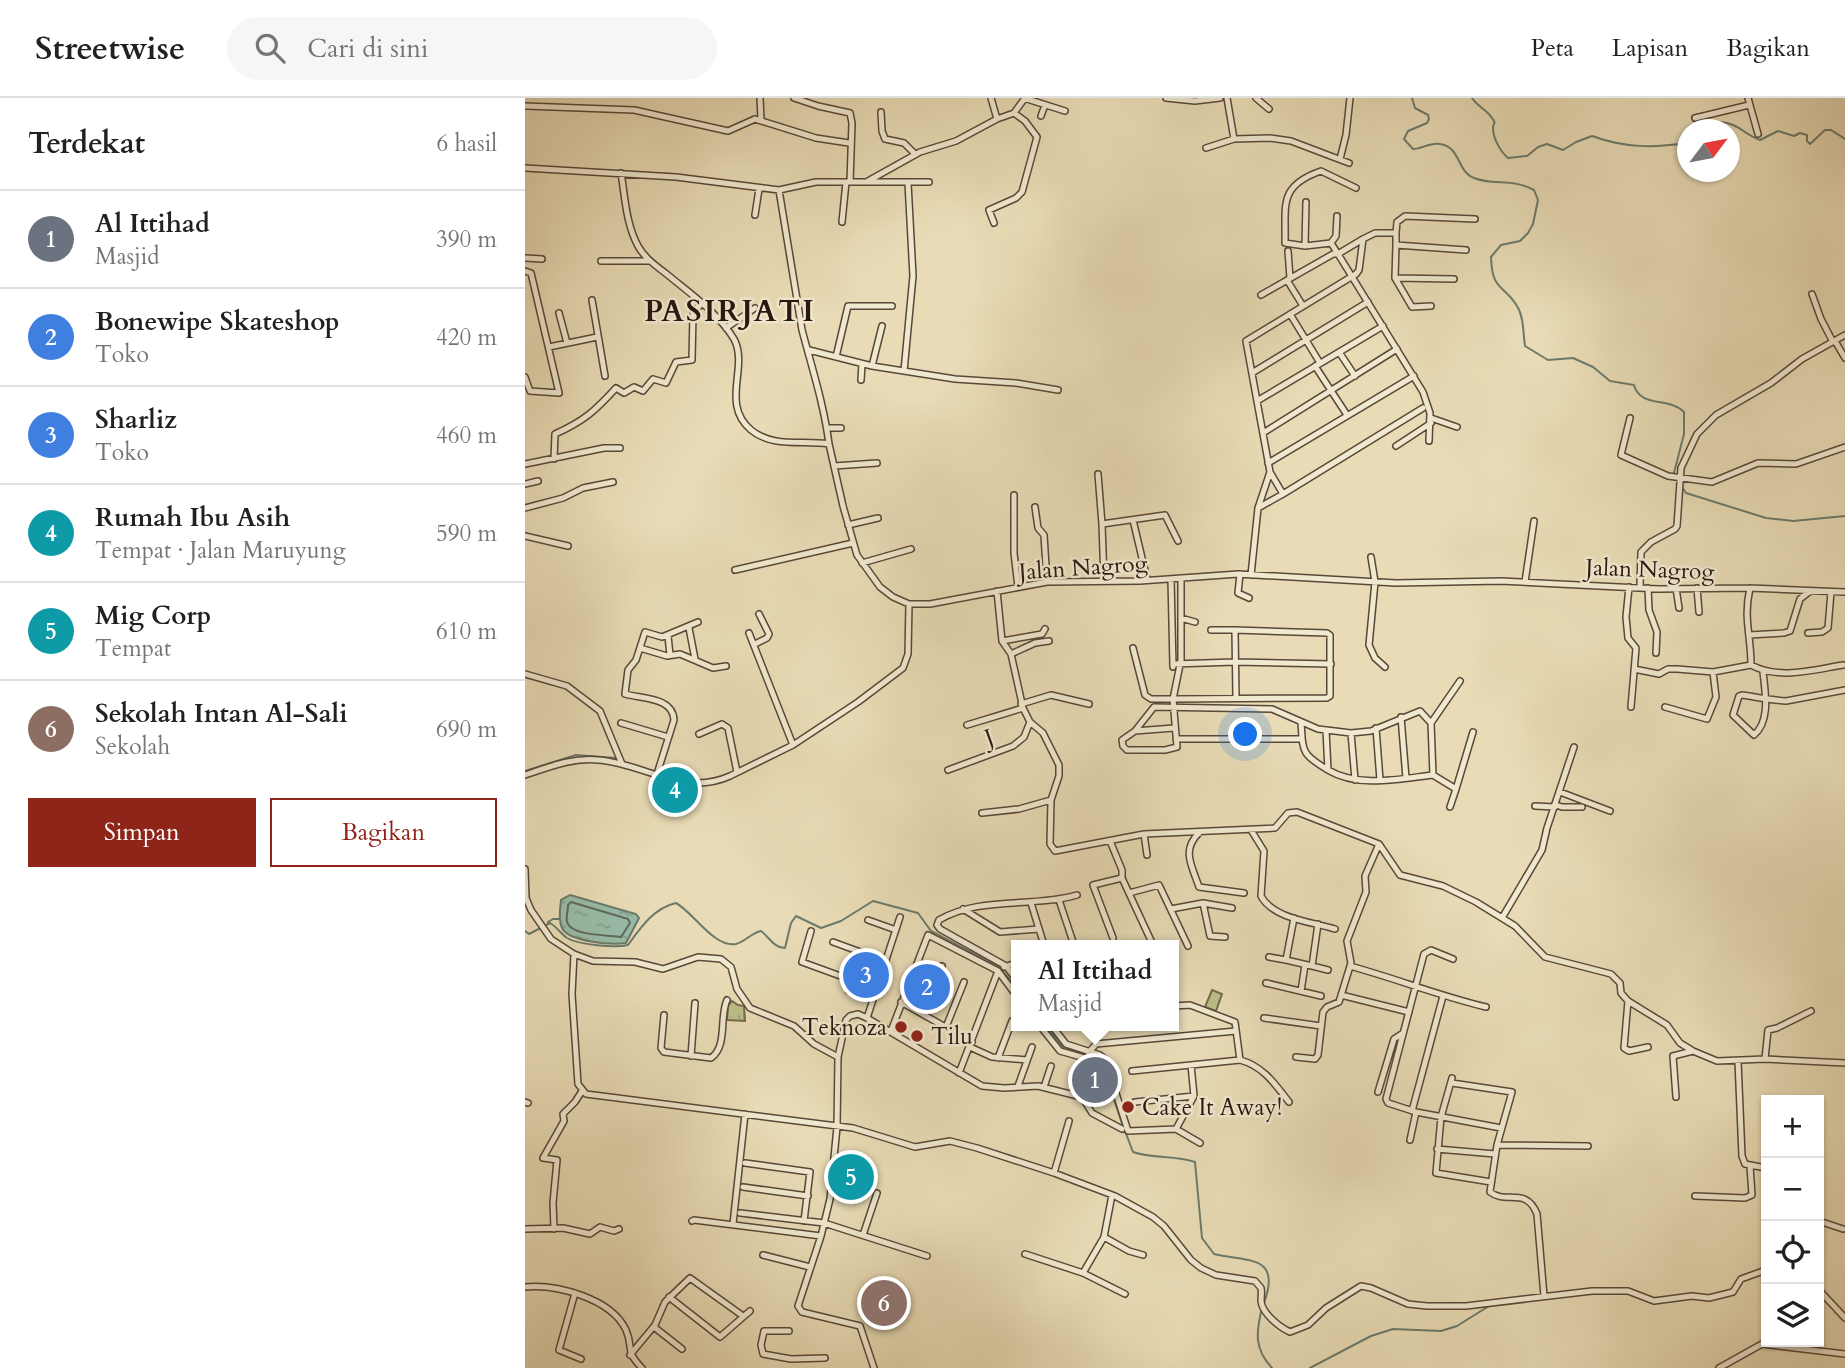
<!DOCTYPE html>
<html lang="id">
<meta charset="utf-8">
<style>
:root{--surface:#fff;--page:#f6f6f6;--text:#202124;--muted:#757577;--line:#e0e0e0;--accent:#8f2418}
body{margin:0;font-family:Cardo,serif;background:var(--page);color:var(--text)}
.controls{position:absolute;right:21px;bottom:21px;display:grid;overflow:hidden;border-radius:0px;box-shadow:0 2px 5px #0004}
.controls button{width:63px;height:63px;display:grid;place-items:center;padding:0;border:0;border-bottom:2px solid var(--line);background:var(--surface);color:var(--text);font:35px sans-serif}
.compass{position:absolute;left:1152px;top:21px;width:63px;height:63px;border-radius:50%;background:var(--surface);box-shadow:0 2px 5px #0004;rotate:58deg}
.you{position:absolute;left:721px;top:637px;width:24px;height:24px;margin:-18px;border:5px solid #fff;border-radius:50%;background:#1a73e8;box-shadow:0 0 0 10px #1a73e833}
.badge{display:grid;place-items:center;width:46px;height:46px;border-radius:50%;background:var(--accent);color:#fff;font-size:23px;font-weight:700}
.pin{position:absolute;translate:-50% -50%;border:4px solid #fff;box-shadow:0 2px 7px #0006}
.popup{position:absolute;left:486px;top:842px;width:168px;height:91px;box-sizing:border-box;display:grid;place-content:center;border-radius:0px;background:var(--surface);filter:drop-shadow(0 2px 5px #0005);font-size:23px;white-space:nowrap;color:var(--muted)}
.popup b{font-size:26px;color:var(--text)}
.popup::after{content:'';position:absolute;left:50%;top:100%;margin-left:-14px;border:14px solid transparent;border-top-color:var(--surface)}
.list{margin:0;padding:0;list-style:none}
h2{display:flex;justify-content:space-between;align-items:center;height:91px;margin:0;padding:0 28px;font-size:30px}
h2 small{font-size:23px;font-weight:400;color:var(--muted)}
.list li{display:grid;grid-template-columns:46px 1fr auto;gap:21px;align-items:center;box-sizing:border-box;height:98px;padding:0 28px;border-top:2px solid var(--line)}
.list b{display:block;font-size:26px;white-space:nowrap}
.list p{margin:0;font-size:23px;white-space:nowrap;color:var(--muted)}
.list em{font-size:23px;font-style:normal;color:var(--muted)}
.actions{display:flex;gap:14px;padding:21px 28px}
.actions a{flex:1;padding:16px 0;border:2px solid var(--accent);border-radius:0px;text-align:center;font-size:24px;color:var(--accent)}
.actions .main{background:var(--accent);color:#fff}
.icon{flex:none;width:38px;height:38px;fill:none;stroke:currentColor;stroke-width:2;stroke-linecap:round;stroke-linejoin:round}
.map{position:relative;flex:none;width:1320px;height:1270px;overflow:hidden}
header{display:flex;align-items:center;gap:42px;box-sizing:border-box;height:98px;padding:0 35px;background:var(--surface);border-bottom:2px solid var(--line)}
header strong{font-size:33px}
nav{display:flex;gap:38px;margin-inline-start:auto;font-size:24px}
.search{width:490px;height:63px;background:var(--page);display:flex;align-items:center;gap:18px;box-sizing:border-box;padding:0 24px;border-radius:38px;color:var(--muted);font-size:26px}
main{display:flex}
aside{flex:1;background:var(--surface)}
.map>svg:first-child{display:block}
</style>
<header>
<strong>Streetwise</strong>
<div class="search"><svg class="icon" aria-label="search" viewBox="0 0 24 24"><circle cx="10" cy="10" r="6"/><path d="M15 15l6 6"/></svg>Cari di sini</div>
<nav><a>Peta</a><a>Lapisan</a><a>Bagikan</a></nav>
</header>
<main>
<aside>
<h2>Terdekat<small>6 hasil</small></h2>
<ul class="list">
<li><span class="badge" style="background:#6b7280">1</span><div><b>Al Ittihad</b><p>Masjid</p></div><em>390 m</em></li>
<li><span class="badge" style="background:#3f7fe0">2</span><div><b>Bonewipe Skateshop</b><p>Toko</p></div><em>420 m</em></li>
<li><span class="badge" style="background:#3f7fe0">3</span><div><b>Sharliz</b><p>Toko</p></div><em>460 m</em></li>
<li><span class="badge" style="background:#0f9aa8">4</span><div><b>Rumah Ibu Asih</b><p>Tempat · Jalan Maruyung</p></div><em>590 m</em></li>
<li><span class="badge" style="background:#0f9aa8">5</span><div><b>Mig Corp</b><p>Tempat</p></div><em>610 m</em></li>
<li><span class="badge" style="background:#8d6e63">6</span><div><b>Sekolah Intan Al-Sali</b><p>Sekolah</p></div><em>690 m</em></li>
</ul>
<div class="actions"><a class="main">Simpan</a><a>Bagikan</a></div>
</aside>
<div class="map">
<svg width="1320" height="1270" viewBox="0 0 1320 1270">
<defs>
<pattern id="grass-tufts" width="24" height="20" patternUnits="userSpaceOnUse" patternTransform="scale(1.75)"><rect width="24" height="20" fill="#bdbe89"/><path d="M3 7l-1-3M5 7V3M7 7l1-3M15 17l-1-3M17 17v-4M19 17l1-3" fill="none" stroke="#a2a375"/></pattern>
<pattern id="water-ripples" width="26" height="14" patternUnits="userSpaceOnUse" patternTransform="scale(1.75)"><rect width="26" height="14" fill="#98bca8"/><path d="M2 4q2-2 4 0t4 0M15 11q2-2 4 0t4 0" fill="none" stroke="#83a190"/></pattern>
</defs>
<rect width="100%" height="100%" fill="#e8dbb5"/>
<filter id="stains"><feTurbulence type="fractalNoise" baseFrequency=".00286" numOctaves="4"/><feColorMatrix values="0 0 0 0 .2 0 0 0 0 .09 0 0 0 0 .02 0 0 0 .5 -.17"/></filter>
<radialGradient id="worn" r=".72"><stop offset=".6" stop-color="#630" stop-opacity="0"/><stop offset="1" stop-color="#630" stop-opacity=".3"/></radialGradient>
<path fill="url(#grass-tufts)" stroke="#726a4c" stroke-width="2" d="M324,884L346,892L344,897L335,895L334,899L321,895Z
M687,892L697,896L691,913L680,909Z
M207,903L213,907L219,908L220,923L202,922L203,908Z"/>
<path fill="url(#water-ripples)" stroke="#6b7a6b" stroke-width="2" d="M45,797L111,816L114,820L101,845C87,847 44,844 37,830C33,822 35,810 36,802Z"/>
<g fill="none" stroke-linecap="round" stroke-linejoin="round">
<path stroke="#606a5c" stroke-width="2" d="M46,804L103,821L105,825L96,839C83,837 46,838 42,824C41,819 43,812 43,807Z"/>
<path stroke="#6b7a6b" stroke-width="2" d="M887,0L890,10L903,17L904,21L902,25L883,33L879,41L888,51C897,51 905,44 915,46C936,49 932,74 949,80C969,88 987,80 1009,92L1013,102L1008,126L1003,135L995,143L976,147L966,159C967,194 979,186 992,208C999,219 998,235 1000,248L1023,262L1048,260L1068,269L1085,283L1109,287C1115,310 1145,299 1159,314V336L1149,375
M947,0C952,8 962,12 967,20C972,27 968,23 968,30C968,41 976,54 983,60L1002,58L1013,49L1022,46L1038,52L1051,44L1067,38C1100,50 1128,50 1162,45
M1185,32L1196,24C1215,26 1218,36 1235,42L1253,33L1269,38L1275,35L1282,37V43L1285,46L1300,32H1306L1320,41
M1157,389L1161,395L1241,420L1268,423L1320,418
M0,673L51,657L91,660
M23,824L28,821H34
M0,833L4,836L25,825C32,829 36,836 42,840C54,847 90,850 103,847C116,829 129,810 151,805C168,814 189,850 211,846C220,844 226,835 236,833C244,839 249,850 260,850L266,825L271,818L296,830L316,823L348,803L393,815L406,833L474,869L491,889
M521,928L538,949L561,957
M566,959L577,967L598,1028
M600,1033L608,1054C628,1061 650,1057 670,1064L677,1140L689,1156C722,1164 757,1156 739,1205
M737,1210C731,1234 729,1251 747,1270
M785,1270L846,1238L868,1231L916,1233L932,1228L964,1208"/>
<g stroke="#584839" stroke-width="8">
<path id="street" d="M235,0L236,21
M269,0L293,8L325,15L327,25L325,84
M466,0L472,21
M499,0L540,13
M641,0L670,3L695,0
M702,0L709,41L745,40L766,43L824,65
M731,0L744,11
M1223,0L1233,36
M0,8L109,12L203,33L230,21L291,40L324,45
M356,14L357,33L360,41L379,45L390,56
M516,18L520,7
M1170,20L1224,7
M681,50L709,41
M815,61L821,37L825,0
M0,70L151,79L254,92L291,84H404
M96,75C100,99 101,126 113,148C120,161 133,169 144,178C166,196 194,216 209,241C224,269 195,306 226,332C248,350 277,342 304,346L318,408L332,457L355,489L368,499L384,506H405L522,484L615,483L713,476L871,485L976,483L1134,491L1225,490L1320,494
M343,83L395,54L431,43L472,21L489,15L500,0
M831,90L796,73C753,88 761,107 760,145L780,148L806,145L813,156L838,141
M254,92L277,232C287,270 299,307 304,346
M230,117L234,91
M317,124L321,84
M469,125L464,112L491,100L497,94L512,39L500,23L489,15
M871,135L872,124L880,118L950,121
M806,145L811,138L812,118
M871,147L870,180L887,209L906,208
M780,148L781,104
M763,153L765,180
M0,160L17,161
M76,163H125
M0,173L6,175L34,295L5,293L0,279
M870,180L929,181
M762,182L778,208
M1287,196L1296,221L1308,244
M736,197L808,156H813L898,294L905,315L904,343
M67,202L80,278
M34,215L42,245
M765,216L795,265
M201,230L230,210
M1310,243L1320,260
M24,249L72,239
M284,252L347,268L430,281L491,285L533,292
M814,254L830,278
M311,259L323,208H367
M347,268L357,228
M790,268L822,317
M379,273L388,178L383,85
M727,275L843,204
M336,282L337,266
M732,303L858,228
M906,320L932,329
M1105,320L1096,357L1143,378L1187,384L1233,365L1271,366L1320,349
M302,330H316
M738,335L872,251
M871,348L906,325
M29,361L30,336C59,323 70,313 91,290L99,295L109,289L118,293L128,281L141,285L151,264L167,262L168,216L176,206
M743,365L889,278
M0,366L79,350H95
M309,368L352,365
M573,376L577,426L579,483
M0,386L13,383
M758,396L898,310
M489,397V455L493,489
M510,409L513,430L519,437L522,484
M0,410L38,400L58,390L88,384
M733,410L758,396L745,374
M608,422L622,481
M577,426L640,417L653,443
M323,427L353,420
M0,438L43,448
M846,459L850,484L844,547L850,560L860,569
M337,465L386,451
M210,472L328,445
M715,476L713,495L724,500
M726,477L733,410L745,374L721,243L831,176L834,172L838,141L850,135H871V147L941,152
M646,481L648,569
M1000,484L1009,423
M1104,489L1101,519L1103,540L1111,550L1106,609
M1115,489L1116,454L1126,444L1150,431L1152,428L1156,370L1172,336L1191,317L1246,285L1277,261L1320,237
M1123,490L1124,512L1132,534L1131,555
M1151,490L1154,510
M1172,490L1174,514
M1225,490C1218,520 1226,537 1226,567
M472,493L477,543L486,556L498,610L505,624L518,635L534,667V678L526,702L525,746L530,753L619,736L750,730L763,715L772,714L854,746L875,777L918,788L951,804L990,828L1020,859L1086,876L1095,885L1096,895L1103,903L1142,927L1155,945L1168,953L1192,963L1240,961L1320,965
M656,520L670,524
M164,530L170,561
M686,532H710
M224,535L268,647
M1283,535L1297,534L1303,530L1306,494
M1224,537L1259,535L1265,533L1275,501L1284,494
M143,538L145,557
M477,543L517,536L520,531
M230,546L242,540L244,536L234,516
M115,550L142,558L155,556L188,570L201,568
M608,550L620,597L626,601H648L802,600L805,598V537L802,535L710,532L711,600
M486,556L510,545L524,543
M648,566L710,564L806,566
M1109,571L1134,576L1143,571H1152L1188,574L1226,567C1254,582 1287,572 1318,567
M1238,574C1240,593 1246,623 1229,637L1208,617L1214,598L1217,597C1231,599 1246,602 1261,603L1320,592
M0,576L42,588L75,613L97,666
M496,606L526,597L564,606
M1140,609L1182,621L1191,599L1188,574
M876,619L881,680
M776,624C778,654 776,656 803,672
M96,625L143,639
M906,625L935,583
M442,627L498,610
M649,630L610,633L597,642L598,648L602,652H640L652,649L648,601L656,562V480
M851,630L855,682
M610,633L629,609L747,611L793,631L826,635L846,633L895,613L906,625L908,677C874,681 833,690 803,672L801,632
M826,635L830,682
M174,636L197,626L203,630L212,674
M651,641H777
M423,672L488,648L499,639L505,624
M132,676L149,622C148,599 117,601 100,596L103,572L111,562L120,534L137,539L173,524
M0,677C24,669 48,659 74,662C121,666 158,699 205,678L268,647L333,604L378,570L383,556L384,506
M908,677L931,691L948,634
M1035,694L1085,713
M1031,707L1037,709H1057
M1010,708L1030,709
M925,709L931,691
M457,715L494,711L526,702
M726,732L739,753L736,798C748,821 788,824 810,831
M674,735C656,752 667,768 674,789L719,795
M619,736L622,757
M585,743L597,772V780L628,847
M0,771L1,800L6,812L26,841L49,856L68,863L110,864L138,871L173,859L196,861L206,869L212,891L225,910L269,928L289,946L313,959
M604,795L634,787L663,848
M534,802L549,847
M506,805L519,847
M678,805L685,838L700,839
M438,811L475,834L514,831
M646,811L678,805L707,810
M769,820L761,862L787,868L793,826
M977,820L1017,752L1022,730L1049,649
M343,822L371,832
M286,833L277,864L351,891
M588,840L568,787L597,780
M308,844L360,863
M49,856L47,896L53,986L61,996L328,1030L390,1049L425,1043L452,1050L529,1075L590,1098L628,1119L639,1128L666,1162L676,1170L691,1177L730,1183L736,1190C737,1195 736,1199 736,1203C737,1215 754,1229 765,1234L783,1227L801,1210L836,1188L846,1190L883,1206L902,1208H941L1067,1193H1103L1129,1203L1167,1198L1184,1200L1208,1194L1216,1181L1241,1172
M744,859L761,862
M928,861L906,852L899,856L861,1001L863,1005L891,1014L976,1030
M787,868L803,872
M825,868C872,881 915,898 961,909
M479,869L491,865
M491,881L481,868L415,831L412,827L414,822C455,798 506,810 552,797
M741,885L796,898
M776,893L780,867
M816,897L884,914
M1103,903L1099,950L1104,953L1123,949
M376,904L447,944
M649,908L665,907L710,924L715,962
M399,915L417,868
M139,917L136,950L139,954L186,960C203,948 194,919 202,902
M342,920L375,819
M739,920L796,928
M515,928L535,953L563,961
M527,928L541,946L575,957L580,961L603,1033L651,1031
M421,929L439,884
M366,933L403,837L473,873L491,897
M445,949L467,959L502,962
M166,958L170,905
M771,959L790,961L793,957L798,914L802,909L814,904L826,865L822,843L841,794L840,778L854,746
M473,960L487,923
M1240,961L1243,932L1252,930L1286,913
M1213,963L1217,1058L1220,1066L1241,1070
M607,973L715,962C738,968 750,986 764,1004
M434,975L473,873
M927,980L916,1019L911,1075L966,1084
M927,985L987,994L972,1047L965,1094C981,1107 1001,1088 1012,1116L1019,1198
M493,988L507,949
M519,989L526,968
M853,994L869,941L878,935
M550,996L565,953L571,946L711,933
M1151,999L1148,958L1168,953
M0,1004L3,1005
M610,1004L669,998
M887,1013L918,898
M651,1031L669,998L666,967
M651,1031L675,1045
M885,1042L891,1014
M972,1047L1063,1048
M912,1051L970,1056
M220,1065L285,1074L279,1123
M529,1075L544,1023
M218,1089L283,1098
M587,1097L579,1139L558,1175L600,1196
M1170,1098L1220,1100L1227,1097L1225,1068
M215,1115L299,1125L402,1158
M167,1123L169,1122L296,1138
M1294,1123L1318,1131
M208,1126L220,1016
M0,1131L38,1130L65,1136L75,1129L89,1133L94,1131
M29,1131L28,1105L32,1062L18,1060L39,1023L38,1016L50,1004L57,993
M338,1137L352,1095
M579,1139L604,1153L618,1157
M500,1156L558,1175
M238,1157L285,1169
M0,1189C31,1186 86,1200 101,1232C109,1250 99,1252 117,1270
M1294,1192L1320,1220
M50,1195L34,1252L56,1261
M144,1199L195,1239L225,1213
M129,1229L157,1251
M264,1233H239L236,1247L238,1256L266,1261L300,1260
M105,1257L130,1227L140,1204L165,1180L218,1218
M349,1270L335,1228L277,1214L273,1208L296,1138L305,1101L312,1029L313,959L321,922L325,918L333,916L342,920L457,988L479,990L513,988L557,999L567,1015L597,1031
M1194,1270L1237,1246L1320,1256"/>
</g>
<use href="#street" stroke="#f0e8cf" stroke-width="5"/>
</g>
<g fill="#8f2418" stroke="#f0e8cf" stroke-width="2.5">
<circle cx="376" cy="929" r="7"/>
<circle cx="392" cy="938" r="7"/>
<circle cx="603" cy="1009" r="7"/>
</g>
<g text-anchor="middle" stroke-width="5" stroke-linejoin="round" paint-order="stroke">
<g font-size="23" fill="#281710" stroke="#f0e8cf">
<text transform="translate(558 469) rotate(-4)" y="8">Jalan Nagrog</text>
<text transform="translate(1125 471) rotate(2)" y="8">Jalan Nagrog</text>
<text transform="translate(464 639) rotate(-20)" y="8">J</text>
</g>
<g font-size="23" fill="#281710" stroke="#f0e8cf" text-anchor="start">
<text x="362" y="937" text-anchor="end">Teknoza</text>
<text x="406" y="946">Tilu</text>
<text x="617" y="1017">Cake It Away!</text>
</g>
<g font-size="30" font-weight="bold" letter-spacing="2" fill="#281710" stroke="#f0e8cf">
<text x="205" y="223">PASIRJATI</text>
</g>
</g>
<rect width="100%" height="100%" filter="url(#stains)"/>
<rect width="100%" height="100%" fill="url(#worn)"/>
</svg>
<div class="controls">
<button>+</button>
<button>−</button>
<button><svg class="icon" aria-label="locate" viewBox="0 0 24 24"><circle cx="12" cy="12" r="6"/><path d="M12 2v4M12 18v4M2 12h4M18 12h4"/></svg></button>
<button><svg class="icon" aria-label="layers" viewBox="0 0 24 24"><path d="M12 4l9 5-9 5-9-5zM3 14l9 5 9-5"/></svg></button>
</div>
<svg class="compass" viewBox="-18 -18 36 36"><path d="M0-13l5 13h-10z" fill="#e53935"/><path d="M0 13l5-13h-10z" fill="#757577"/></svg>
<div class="you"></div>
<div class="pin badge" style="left:570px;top:982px;background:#6b7280">1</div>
<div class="popup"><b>Al Ittihad</b>Masjid</div>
<div class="pin badge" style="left:402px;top:889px;background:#3f7fe0">2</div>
<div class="pin badge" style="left:341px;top:877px;background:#3f7fe0">3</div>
<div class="pin badge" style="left:150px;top:692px;background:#0f9aa8">4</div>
<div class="pin badge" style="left:326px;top:1079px;background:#0f9aa8">5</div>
<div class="pin badge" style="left:359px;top:1205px;background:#8d6e63">6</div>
</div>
</main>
